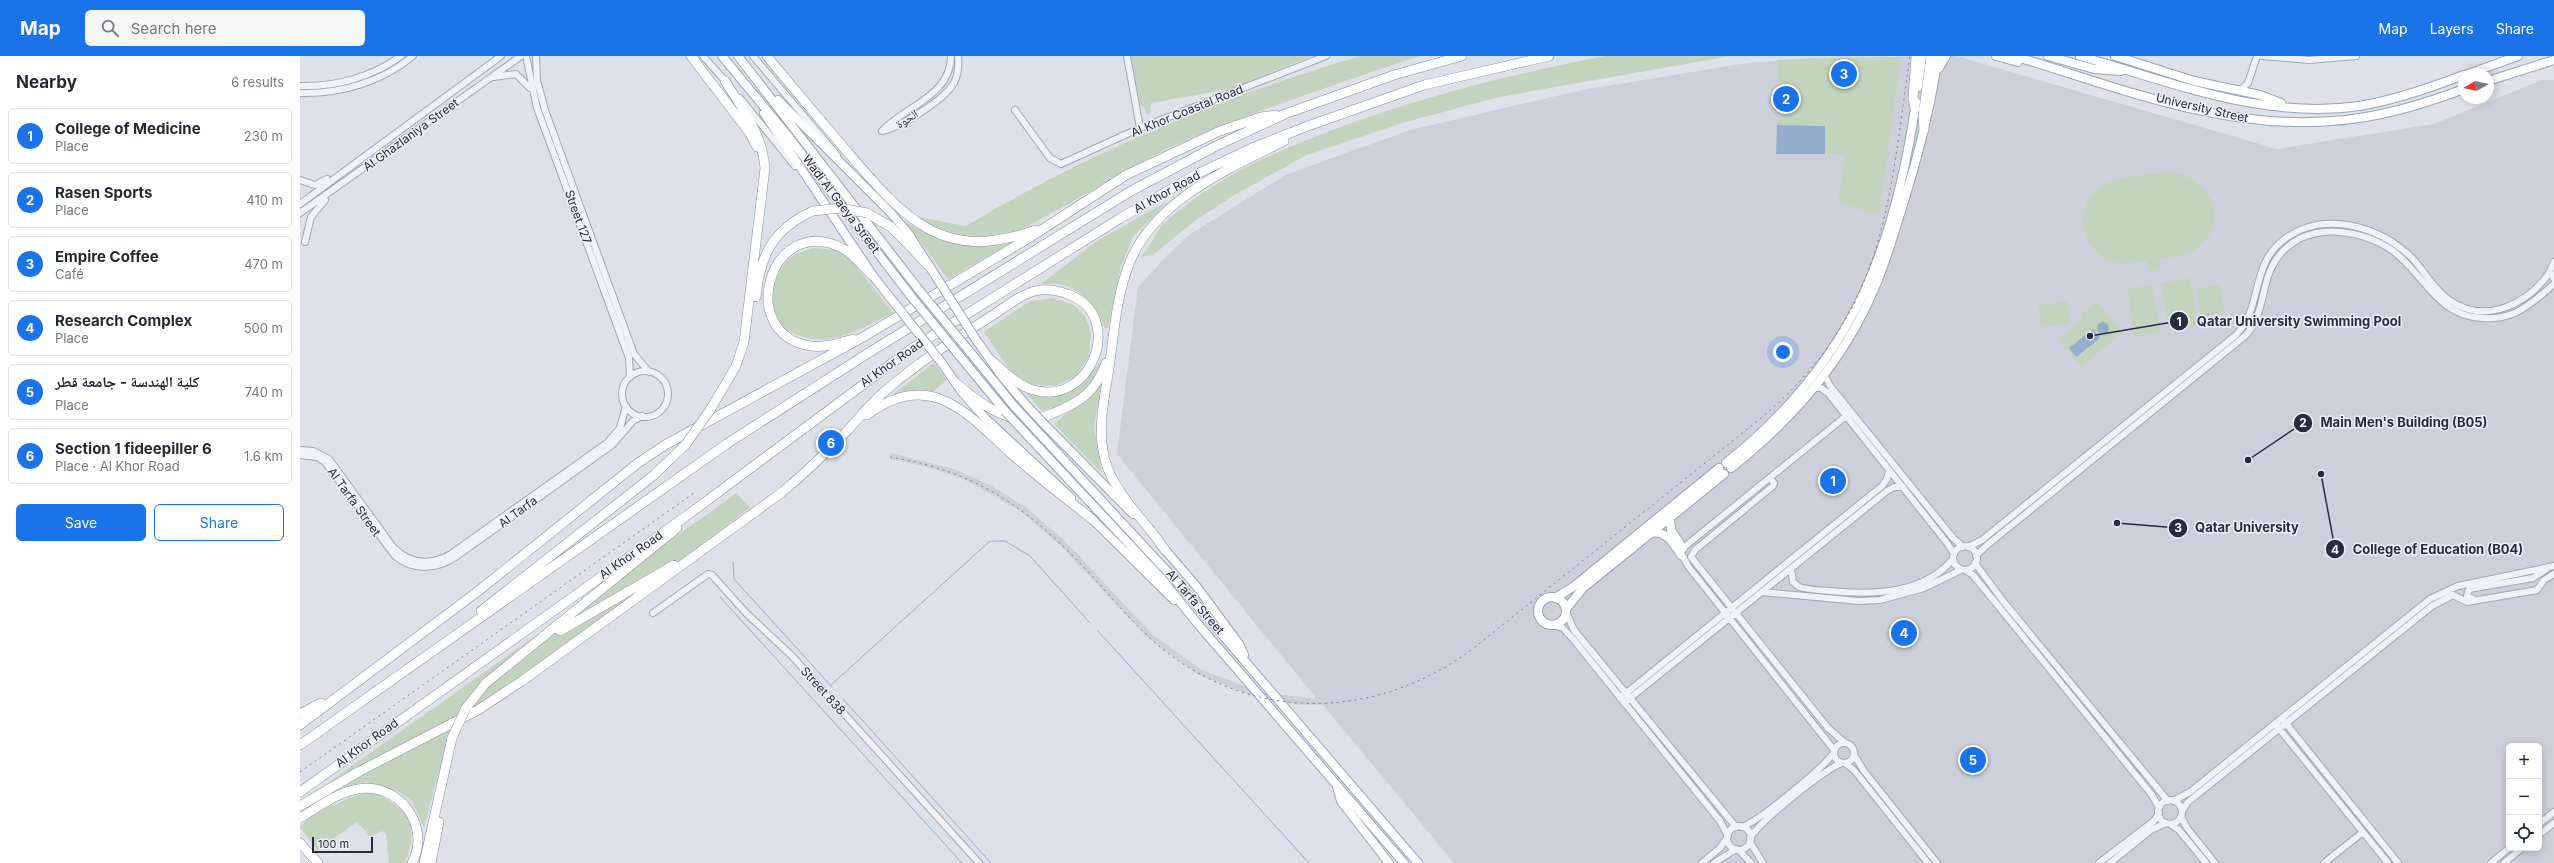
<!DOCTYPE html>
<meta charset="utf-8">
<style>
:root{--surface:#fff;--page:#f6f6f7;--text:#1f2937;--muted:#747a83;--line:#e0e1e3;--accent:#1a73e8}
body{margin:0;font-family:Inter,"Noto Naskh Arabic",sans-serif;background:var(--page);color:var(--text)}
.controls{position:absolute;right:12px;bottom:12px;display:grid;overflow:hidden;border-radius:6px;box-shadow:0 2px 10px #0003}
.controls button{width:36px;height:36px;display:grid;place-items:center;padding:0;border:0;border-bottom:1px solid var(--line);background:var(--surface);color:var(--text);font:20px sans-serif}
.compass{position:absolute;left:2158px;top:12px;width:36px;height:36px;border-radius:50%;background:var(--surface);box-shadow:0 2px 10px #0003;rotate:261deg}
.scale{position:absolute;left:12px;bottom:10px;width:61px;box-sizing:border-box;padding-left:4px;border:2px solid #252e41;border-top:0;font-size:11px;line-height:14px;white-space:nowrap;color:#252e41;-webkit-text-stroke:3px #edf0f6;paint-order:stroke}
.you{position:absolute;left:1483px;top:296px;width:14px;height:14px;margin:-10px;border:3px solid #fff;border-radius:50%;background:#1a73e8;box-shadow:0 0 0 6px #1a73e833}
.badge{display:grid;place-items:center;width:26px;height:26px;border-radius:50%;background:var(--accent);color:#fff;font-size:13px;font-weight:700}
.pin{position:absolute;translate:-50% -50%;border:2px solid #fff;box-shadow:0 1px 4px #0006}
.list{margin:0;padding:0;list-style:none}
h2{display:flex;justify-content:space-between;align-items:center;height:52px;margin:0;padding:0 16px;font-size:17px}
h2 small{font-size:13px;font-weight:400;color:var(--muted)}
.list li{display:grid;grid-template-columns:26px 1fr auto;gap:12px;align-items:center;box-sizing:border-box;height:56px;margin:0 8px 8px;padding:0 8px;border:1px solid var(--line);border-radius:6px}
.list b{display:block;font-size:15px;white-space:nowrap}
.list p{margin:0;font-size:13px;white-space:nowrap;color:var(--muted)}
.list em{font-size:13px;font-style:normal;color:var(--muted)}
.actions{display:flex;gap:8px;padding:12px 16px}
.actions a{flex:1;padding:9px 0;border:1px solid var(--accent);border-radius:6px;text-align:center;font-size:14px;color:var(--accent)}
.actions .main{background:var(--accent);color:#fff}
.icon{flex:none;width:22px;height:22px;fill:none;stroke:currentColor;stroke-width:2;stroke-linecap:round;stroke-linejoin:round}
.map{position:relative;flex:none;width:2254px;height:807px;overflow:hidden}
header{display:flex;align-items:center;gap:24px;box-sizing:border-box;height:56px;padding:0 20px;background:var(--accent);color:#fff}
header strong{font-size:19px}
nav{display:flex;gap:22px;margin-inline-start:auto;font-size:14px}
.search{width:280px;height:36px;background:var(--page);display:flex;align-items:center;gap:10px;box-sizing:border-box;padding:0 14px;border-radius:6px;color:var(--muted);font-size:15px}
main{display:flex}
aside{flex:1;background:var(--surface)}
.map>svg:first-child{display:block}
</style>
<header>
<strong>Map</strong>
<div class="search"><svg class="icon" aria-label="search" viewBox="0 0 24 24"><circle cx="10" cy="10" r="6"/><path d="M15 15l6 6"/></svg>Search here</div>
<nav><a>Map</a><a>Layers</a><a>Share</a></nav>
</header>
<main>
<aside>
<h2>Nearby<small>6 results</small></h2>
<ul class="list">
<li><span class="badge">1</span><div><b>College of Medicine</b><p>Place</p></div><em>230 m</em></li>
<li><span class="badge">2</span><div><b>Rasen Sports</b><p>Place</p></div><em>410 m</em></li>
<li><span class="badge">3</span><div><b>Empire Coffee</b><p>Café</p></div><em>470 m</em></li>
<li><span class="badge">4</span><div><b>Research Complex</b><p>Place</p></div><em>500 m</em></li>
<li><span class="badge">5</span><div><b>كلية الهندسة - جامعة قطر</b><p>Place</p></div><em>740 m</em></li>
<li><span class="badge">6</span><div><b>Section 1 fideepiller 6</b><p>Place · Al Khor Road</p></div><em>1.6 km</em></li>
</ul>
<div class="actions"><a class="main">Save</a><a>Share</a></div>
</aside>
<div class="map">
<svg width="2254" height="807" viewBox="0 0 2254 807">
<rect width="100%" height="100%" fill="#dde1e9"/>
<path fill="#cbd0db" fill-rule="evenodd" d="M1656,0L1977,93L2134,68L2242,24H2254V807H1154L1023,649H1000L958,642L899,619L848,582L759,488L720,455L664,423L627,411L590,403L591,397L654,413L690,429L724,450L764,484L852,578L902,614L960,636L1017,643L817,398L838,231L864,203L889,179L985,119L1110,74L1282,34L1447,7L1510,2ZM2209,690H2239V792H2209Z"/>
<path fill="#c2d4bd" d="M829,0H1012L930,33L851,47L850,57L847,59L843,50L837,47Z
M1061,0H1120C1039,27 957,54 878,88C833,108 792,136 748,159C738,164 727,172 716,175C684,185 645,180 618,161L666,170C790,96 923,40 1061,0Z
M1305,0H1431L1199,41L1106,66L1007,99L936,138L893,166L853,199L839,201C850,194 852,182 860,172C870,160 887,149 899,140C939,111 986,92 1032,74C1121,41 1212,18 1305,0Z
M1601,1L1579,158L1538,147L1545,99L1525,98V70L1477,69V4Z
M1868,116C1911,119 1934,167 1895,194C1885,200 1871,201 1859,203L1861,214L1848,216L1846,204C1835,206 1824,210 1813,206C1777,194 1772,146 1805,128C1819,120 1851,119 1868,116Z
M868,145L833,181L821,210L808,272H804C798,253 783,235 763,229C757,227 748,228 741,228L797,185Z
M606,166C642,188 669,194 711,187L648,223Z
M513,192L536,194L550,202L593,257C573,266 549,281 527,283C515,284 496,281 486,273C464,253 472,212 496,198C501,195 508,194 513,192Z
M1890,222L1898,270L1869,274L1861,227Z
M1852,229L1861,276L1835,280L1827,233Z
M1920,229L1925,257L1901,261L1897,233Z
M752,242L774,249L785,260L791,277L789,300L776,320L755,330L731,328L712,317L684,276L730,245Z
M1768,245L1770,267L1741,271L1738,249Z
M1797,245L1822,277L1781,311L1759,283L1783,262L1781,259Z
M803,302C790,335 777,346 742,355L727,338C772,342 776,337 803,302Z
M634,307L647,324L630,338L583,346Z
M801,330L794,371L802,417L754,368Z
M437,437L450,452L160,668L139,715L124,771L112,745L98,735L66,726L45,731L25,729Z
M72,736C110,753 119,768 105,807H89L86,778L82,775L70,780L57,766L17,794L0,771C10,757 55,738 72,736Z"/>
<path fill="#94adcd" d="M1477,69L1525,70V98H1476Z
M1797 272a6 6 0 1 1 12 0a6 6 0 1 1-12 0Z
M1793,273L1800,282L1776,301L1769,292Z"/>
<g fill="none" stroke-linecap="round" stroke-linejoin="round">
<path stroke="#94adcd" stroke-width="1" d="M433,506L434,523L532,631
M420,541L662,807
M798,575L1009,807
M531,629L690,485H705L730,500L790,567
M543,643L691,807"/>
<g stroke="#a2a8b3" stroke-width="8">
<path id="minor" d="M226,0L237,52L329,302L330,321
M236,0L237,24L245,54L334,298L349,316
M403,0L428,28
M453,0L537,99
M827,0L840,72
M1962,0L2009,4L2056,0
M194,21L216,18L230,32
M0,30C36,31 72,21 101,0
M1939,35L1948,27L1957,0
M0,37C40,38 82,26 113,0
M440,42L495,110
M715,54L750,102L761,108L840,72L1026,0
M582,75C601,71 644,44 654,27C658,19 659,10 658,0
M582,75C605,50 651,40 651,0
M0,124L15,129L27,123
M0,148L201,0
M0,157L221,0
M5,186L11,161L25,144
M2254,206L2250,215L2254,223
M322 338a23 23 0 1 1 46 0a23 23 0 1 1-46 0Z
M1524,318L1530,330L1653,482L1663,491
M1513,332H1521L1528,337L1647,487L1654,498
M0,394L13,395L29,403L93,491C110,508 130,510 151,498L307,387L320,372L326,350
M0,399L17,401L25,406L95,500C114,516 138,513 157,500L312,389L333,365L342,360
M1470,422L1474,427L1473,430L1395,494L1391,501L1528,672L1545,687
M1653 502a12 12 0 1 1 24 0a12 12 0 1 1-24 0Z
M1668,491L1682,484L1936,279C1964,250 1949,208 1986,182C2026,154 2081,171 2113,203C2125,216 2134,234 2149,244C2185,269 2227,249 2250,216
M1676,500L1686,490L1945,280C1971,253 1955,215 1991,188C2004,178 2024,174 2040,176C2059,178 2078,184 2093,195C2125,219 2137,260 2182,262C2193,263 2205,261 2215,257C2229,250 2242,239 2254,228
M1675,507L1703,545L1868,745
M1491,513L1493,526L1499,531C1509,534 1519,534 1529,535C1572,539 1623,539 1653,503
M1665,514L1673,519L1852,739L1859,752
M1462,536L1559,545L1580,544L1624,532L1661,514
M2175,544L2167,540L2169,533L2233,522L2245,514
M1266,556L1274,574L1436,771
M353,557L408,518L412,519L446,557L491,599L679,807
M1253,569L1263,572L1273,583L1420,765L1428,780
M1320,642L1582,430L1587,423L1589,414
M1324,647L1587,435L1594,431H1603
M1984,665L2098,807
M1977,670L2088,807
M1534 697a10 10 0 1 1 20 0a10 10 0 1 1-20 0Z
M1534,694L1388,510L1381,497L1383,492L1551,356
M1554,699L1564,715L1637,807
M1545,707L1554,714L1628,807
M1858 756a12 12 0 1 1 24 0a12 12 0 1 1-24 0Z
M1873,745L1890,736L2130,543L2158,530L2254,510
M1882,755L1888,746L2132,550L2153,539L2167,546L2237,534L2244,524L2254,518
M1881,761L1887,772L1915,807
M1870,768L1879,774L1906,807
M2239,768L2254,756
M1427 782a12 12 0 1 1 24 0a12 12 0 1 1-24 0Z
M1441,771C1457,767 1525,711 1534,696
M2239,779L2254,767
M1450,782C1459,766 1525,713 1542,707
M1450,786L1463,807
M1439,794L1451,807
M1402,807L1420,792L1427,782
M1414,807L1436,793
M1799,807L1854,765L1859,757
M1810,807L1851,774L1866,767
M2024,807L2063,776
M2191,807L2209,792
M2204,807L2222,792"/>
</g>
<g stroke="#9ba4b6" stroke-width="10">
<path id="major" d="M422,0L488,80L610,239
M438,0L619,234
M1696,0L1718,6
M1714,0C1817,31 1922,74 2032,65C2078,62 2121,49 2164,33
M1748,0L1794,13L1821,15
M1780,0C1871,26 1963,64 2059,50C2095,44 2129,32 2164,19
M1815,0L1894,25L1960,39L1981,47
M1639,12L1646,0
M2168,18L2218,0
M2188,25L2254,4
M1618,31L1622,0
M478,44L590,156L608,177L635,219
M464,57L573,220L596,249
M675,282L703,322L729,352
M666,291L714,350
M658,298L705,355
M641,306L662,336L685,362L771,442
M745,369L833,458
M737,375L877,526L1118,807
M730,382L861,522L897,567L1104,807
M1426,407C1549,309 1594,198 1616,46
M1431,412C1492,364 1545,303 1575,231C1587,203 1595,174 1604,145C1619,97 1631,50 1638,0
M789,460L874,544
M1370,462L1371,474L1383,492
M1351,477C1366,474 1374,488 1381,499
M861,489L897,531L939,588L944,599
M1238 555a14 14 0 1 1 28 0a14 14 0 1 1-28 0Z
M1255,542L1273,531L1419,412
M1266,553L1283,532L1424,418
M1037,731L1041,745L1089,807"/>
</g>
<g stroke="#838da1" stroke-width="10">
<path id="highway" d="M391,0L449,76L457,91
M467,0C492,31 519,62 545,93C602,159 640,209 735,174
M1615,52L1613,43L1616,0
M1624,74L1623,60L1631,0
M567,157L591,171L629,210
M456,241C460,199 473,173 513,155
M553,283C539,287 525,292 511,290C435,279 469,156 542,192C554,198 563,211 573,220
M656,327C675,343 700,363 726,364C736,365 746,360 756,356C782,345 796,335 806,307
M410,354L436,310L444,286L465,112C462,77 443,54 425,25
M567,359C632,310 670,361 715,401C740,423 767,443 793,464
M865,494C847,467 820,443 808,413C795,379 804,346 809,312C814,278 816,243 828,211C851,146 926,114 984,85
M181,555L354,419L386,388
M260,575L374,509
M166,652L186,627L377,472
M0,658L21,647
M0,669L177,536L338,407L365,389L565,280L729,182L826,119L920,75L961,61L976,59
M0,689L428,387L570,296L831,135L916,90L985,58L1094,19L1162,0
M0,736L389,458L611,293L819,163L897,118L952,92L1005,71L1124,29L1249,0
M0,750L60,715L178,654L222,625L481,437C504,418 526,397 547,375C559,362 571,347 584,336C617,307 654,284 690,261C704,252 719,239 735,235C747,232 758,234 770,239C826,261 791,354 730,333C715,327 703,315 691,304
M0,762C17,752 38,736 58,733C98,726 132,769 112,807
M0,787L18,807
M124,807L152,682
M131,807L139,766"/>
</g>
<use href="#minor" stroke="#f0f2f7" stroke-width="6"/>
<use href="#major" stroke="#fff" stroke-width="8"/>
<use href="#highway" stroke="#fff" stroke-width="9"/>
<path stroke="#757f94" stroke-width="1" stroke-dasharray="2 4" stroke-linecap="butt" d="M590,401C681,416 733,456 794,522C816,547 839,574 865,595C960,669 1082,662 1175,591L1460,363C1586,257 1588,151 1610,0
M0,716L394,437"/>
<g stroke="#9ba4b6" stroke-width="10" stroke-linecap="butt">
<path id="major-bridge" d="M635,219L675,282
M619,234L666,291
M610,239L658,298
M596,249L641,306
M714,350L737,375
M729,352L745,369
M705,355L730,382"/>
</g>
<g stroke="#838da1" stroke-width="10" stroke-linecap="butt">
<path id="highway-bridge" d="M513,155L540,152L567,157
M386,388L410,354
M152,682L166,652"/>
</g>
<use href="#major-bridge" stroke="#fff" stroke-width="8"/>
<use href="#highway-bridge" stroke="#fff" stroke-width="9"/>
</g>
<g text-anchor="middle" stroke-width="3" stroke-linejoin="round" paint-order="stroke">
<g font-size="12" fill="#252e41" stroke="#edf0f6">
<text transform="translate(1902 52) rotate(13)" y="4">University Street</text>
<text transform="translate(887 55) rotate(-22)" y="4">Al Khor Coastal Road</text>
<text transform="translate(607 63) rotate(-33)" y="4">الحوة</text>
<text transform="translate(111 79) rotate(-36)" y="4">Al Ghazlaniya Street</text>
<text transform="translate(867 136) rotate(-29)" y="4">Al Khor Road</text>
<text transform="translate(541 148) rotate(53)" y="4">Wadi Al Gaeya Street</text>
<text transform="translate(278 161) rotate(70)" y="4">Street 127</text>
<text transform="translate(592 307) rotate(-35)" y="4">Al Khor Road</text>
<text transform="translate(54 446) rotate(54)" y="4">Al Tarfa Street</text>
<text transform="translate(218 456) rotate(-36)" y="4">Al Tarfa</text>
<text transform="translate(331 499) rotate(-35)" y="4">Al Khor Road</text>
<text transform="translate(895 546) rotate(49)" y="4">Al Tarfa Street</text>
<text transform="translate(523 635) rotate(48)" y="4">Street 838</text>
<text transform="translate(67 687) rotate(-36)" y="4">Al Khor Road</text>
</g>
</g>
<path fill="none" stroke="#252e41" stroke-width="1.5" d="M1790 280L1879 265M1948 404L2003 367M1817 467L1878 472M2021 418L2035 493"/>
<g fill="#252e41" stroke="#edf0f6" stroke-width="1.5">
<circle cx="1790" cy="280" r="4"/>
<circle cx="1948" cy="404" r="4"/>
<circle cx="1817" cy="467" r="4"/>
<circle cx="2021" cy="418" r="4"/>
<circle cx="1879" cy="265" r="10"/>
<circle cx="2003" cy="367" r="10"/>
<circle cx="1878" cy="472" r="10"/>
<circle cx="2035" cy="493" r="10"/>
</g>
<g font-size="12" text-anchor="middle" font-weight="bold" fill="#fff">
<text x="1879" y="270">1</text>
<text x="2003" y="371">2</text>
<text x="1878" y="476">3</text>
<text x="2035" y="498">4</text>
</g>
<g font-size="13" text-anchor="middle" font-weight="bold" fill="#252e41" stroke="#edf0f6" stroke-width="3" stroke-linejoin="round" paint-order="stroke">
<text x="1999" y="270">Qatar University Swimming Pool</text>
<text x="2104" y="371">Main Men's Building (B05)</text>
<text x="1947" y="476">Qatar University</text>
<text x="2138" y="498">College of Education (B04)</text>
</g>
</svg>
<div class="controls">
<button>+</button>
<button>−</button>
<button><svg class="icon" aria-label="locate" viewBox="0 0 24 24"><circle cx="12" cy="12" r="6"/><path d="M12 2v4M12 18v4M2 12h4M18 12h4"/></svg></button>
</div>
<svg class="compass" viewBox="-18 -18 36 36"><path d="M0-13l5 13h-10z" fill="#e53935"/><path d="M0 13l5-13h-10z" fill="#747a83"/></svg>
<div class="scale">100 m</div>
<div class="you"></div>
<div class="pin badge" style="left:1533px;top:425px">1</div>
<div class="pin badge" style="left:1486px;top:43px">2</div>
<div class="pin badge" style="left:1544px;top:18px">3</div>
<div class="pin badge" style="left:1604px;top:577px">4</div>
<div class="pin badge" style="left:1673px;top:704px">5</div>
<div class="pin badge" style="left:531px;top:387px">6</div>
</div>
</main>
